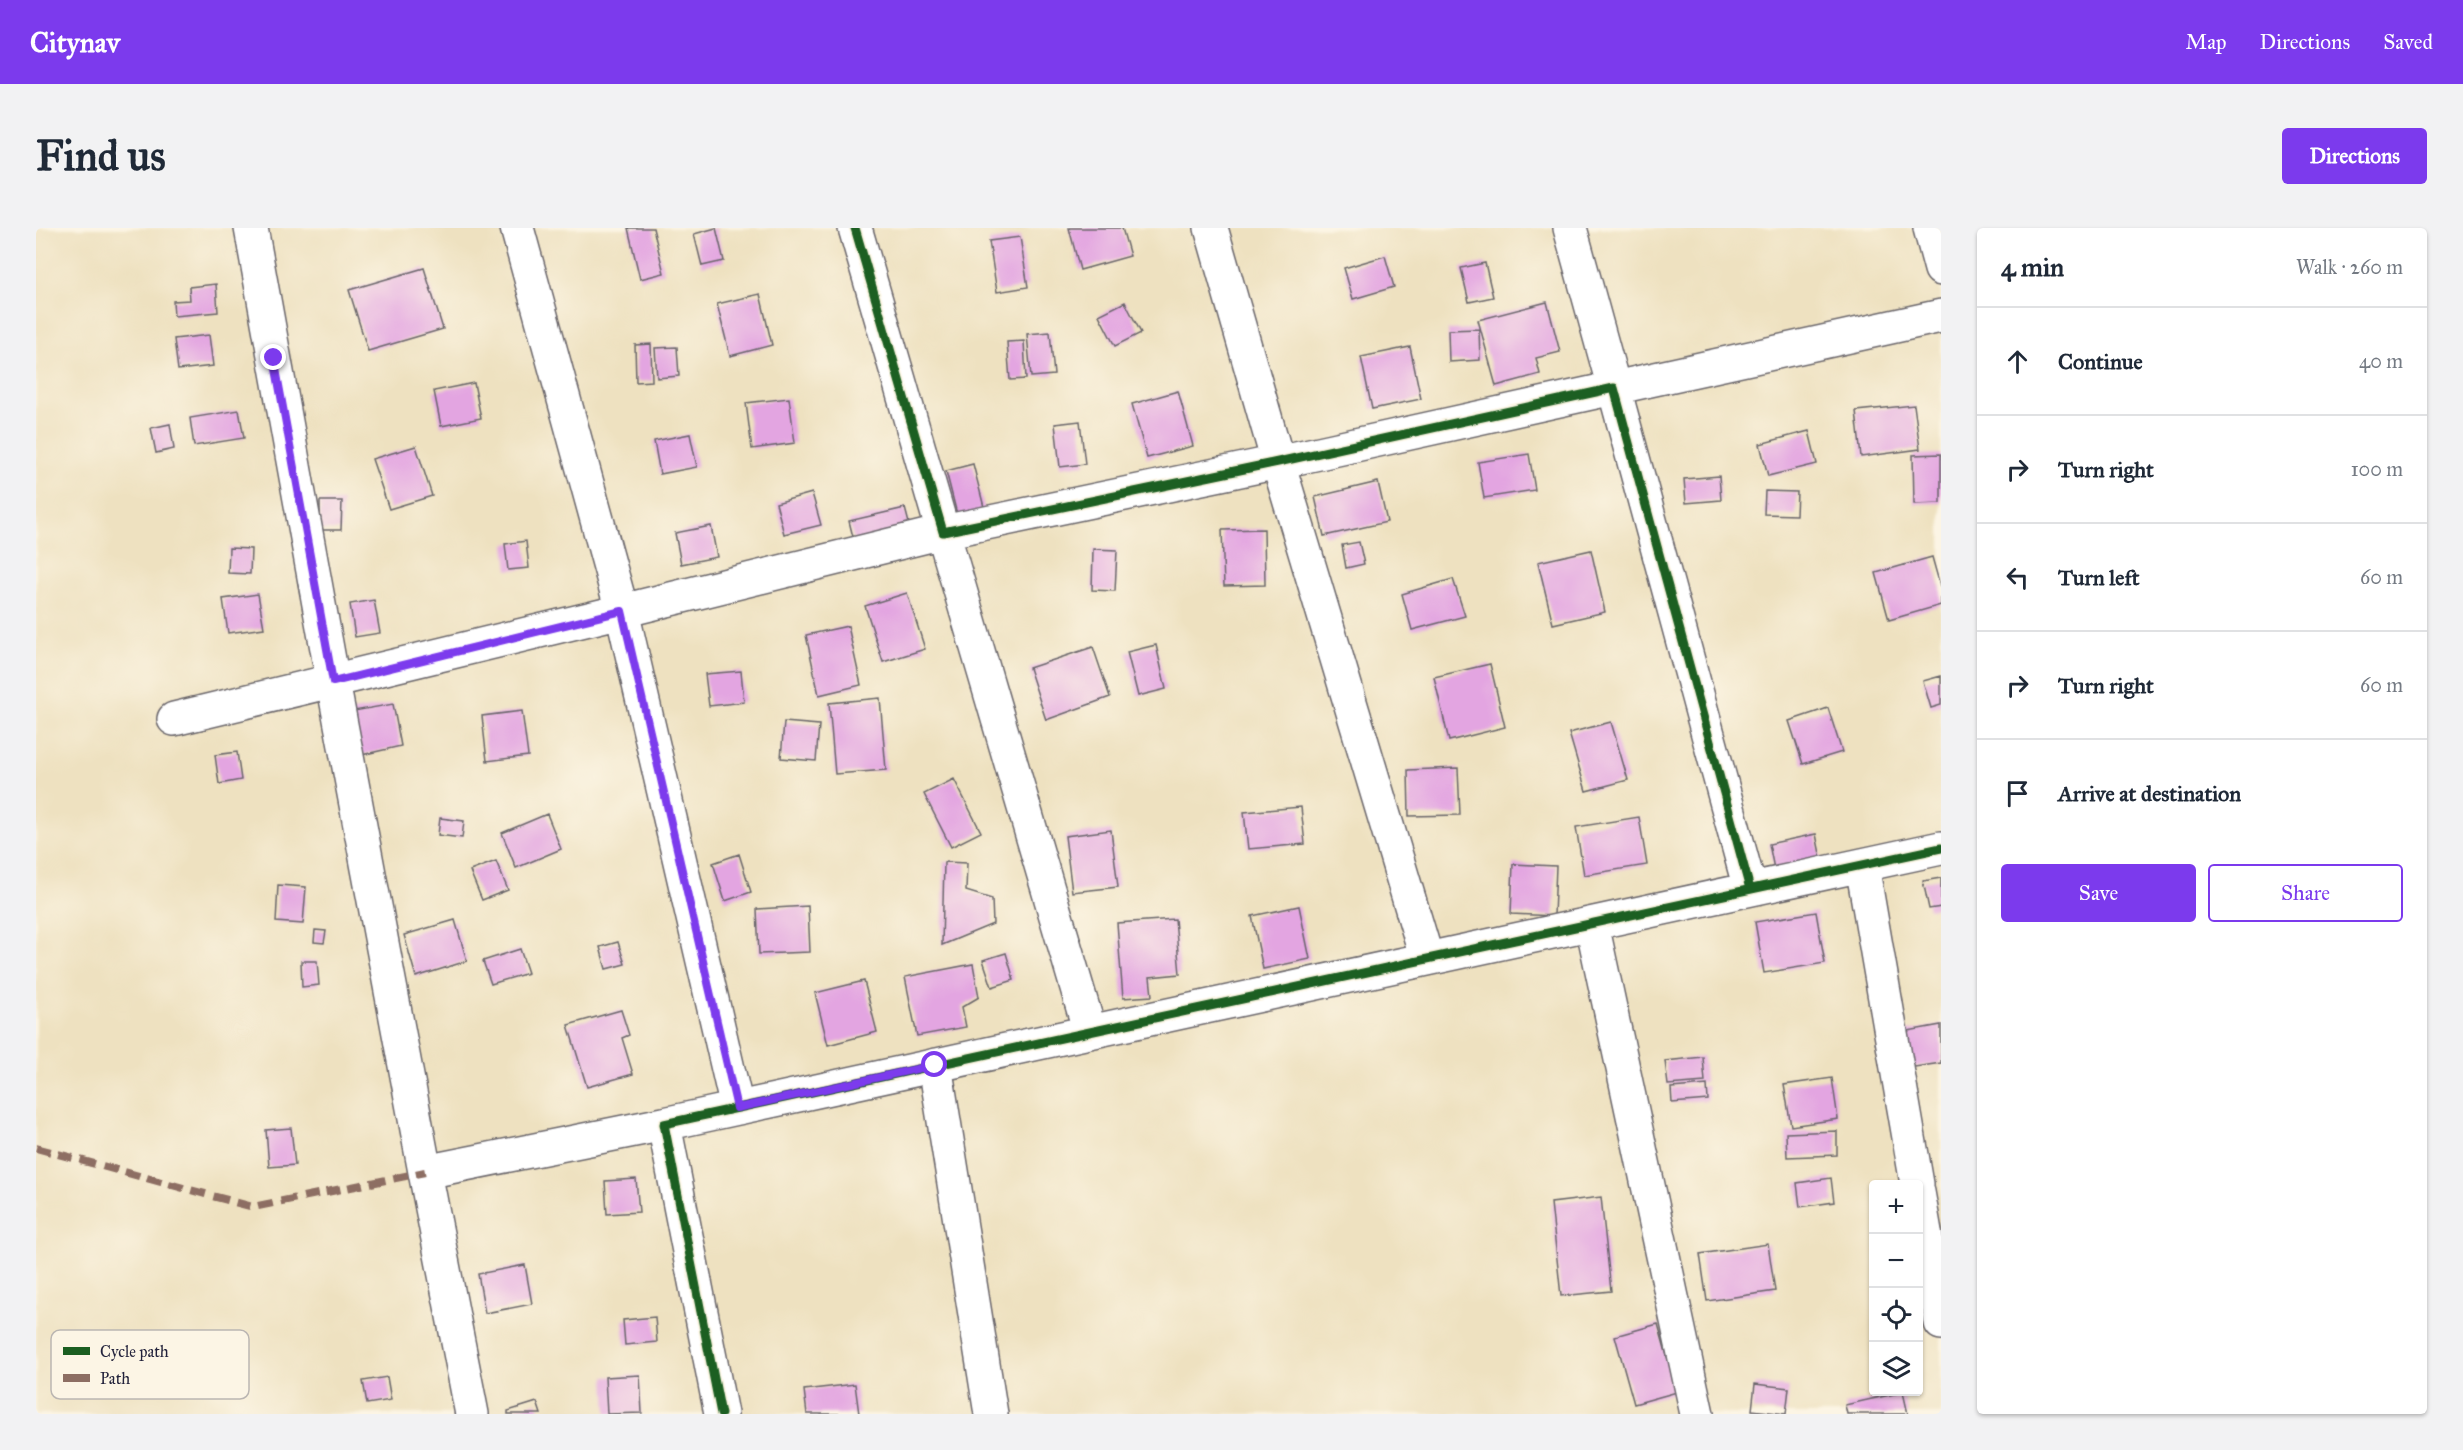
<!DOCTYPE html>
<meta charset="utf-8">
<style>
:root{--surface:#fff;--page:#f2f2f3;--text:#1f2937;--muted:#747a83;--line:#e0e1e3;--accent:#7c3aed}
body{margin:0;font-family:"IM FELL Great Primer",serif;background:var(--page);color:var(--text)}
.controls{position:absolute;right:18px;bottom:18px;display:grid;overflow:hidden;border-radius:6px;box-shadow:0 2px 4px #0004}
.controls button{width:54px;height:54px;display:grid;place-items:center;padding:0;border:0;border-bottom:2px solid var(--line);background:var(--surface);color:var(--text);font:30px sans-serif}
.stop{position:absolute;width:18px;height:18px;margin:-14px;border:4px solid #7c3aed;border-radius:50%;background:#fff}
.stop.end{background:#7c3aed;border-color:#fff;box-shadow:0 2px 6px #0008}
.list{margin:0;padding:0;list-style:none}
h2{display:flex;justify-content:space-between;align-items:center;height:78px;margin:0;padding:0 24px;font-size:26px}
h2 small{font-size:20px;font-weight:400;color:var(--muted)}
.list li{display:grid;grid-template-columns:39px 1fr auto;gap:18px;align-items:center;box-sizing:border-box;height:108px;padding:0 24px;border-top:2px solid var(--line)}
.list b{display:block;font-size:22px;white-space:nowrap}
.list em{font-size:20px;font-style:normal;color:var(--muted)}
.actions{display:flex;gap:12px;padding:18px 24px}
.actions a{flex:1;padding:14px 0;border:2px solid var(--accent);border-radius:6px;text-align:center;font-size:21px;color:var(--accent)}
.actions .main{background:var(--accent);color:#fff}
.icon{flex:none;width:33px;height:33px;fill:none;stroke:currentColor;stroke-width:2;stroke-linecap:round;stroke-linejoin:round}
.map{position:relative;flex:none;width:1905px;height:1186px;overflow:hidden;border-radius:6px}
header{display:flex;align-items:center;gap:36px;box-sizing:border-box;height:84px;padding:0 30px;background:var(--accent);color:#fff}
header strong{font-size:28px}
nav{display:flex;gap:33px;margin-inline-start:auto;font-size:21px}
.intro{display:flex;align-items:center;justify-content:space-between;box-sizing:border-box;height:144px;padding:0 36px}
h1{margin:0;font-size:42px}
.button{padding:15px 27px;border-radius:6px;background:var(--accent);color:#fff;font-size:21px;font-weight:700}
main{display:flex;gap:36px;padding:0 36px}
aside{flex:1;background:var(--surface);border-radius:6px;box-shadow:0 2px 4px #0004}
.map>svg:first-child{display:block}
</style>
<header>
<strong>Citynav</strong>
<nav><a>Map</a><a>Directions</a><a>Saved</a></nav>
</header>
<div class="intro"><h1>Find us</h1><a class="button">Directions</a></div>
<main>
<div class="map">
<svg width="1905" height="1186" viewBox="0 0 1905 1186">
<rect width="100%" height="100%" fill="#fcf5e5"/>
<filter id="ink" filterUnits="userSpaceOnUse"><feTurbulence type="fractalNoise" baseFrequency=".0167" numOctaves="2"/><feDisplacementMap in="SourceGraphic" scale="12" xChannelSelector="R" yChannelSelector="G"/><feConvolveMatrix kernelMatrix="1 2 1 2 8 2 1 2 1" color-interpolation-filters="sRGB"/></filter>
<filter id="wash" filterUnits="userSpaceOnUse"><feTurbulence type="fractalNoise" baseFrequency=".008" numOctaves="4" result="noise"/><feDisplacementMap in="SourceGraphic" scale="24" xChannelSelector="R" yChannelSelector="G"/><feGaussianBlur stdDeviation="1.35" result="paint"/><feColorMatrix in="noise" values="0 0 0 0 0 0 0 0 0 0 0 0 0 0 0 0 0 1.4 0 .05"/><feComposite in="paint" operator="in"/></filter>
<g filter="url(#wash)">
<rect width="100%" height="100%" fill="#eee1c0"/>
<g id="blocks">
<path fill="#e3a5e1" d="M592,0H617L628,45L604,51Z
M680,0L688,33L666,38L658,6Z
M1033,0H1086L1094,28L1044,42Z
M984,9L992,59L961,64L953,13Z
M1349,28L1358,59L1317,71L1308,40Z
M1449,35L1457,69L1433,74L1425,40Z
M388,40L407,101L332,123L313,62Z
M180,56L182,84L138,88L137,73L154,72L153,59Z
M724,66L736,117L694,128L681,76Z
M1089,74L1105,105L1079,118L1063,87Z
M1511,74L1524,124L1500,130L1504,146L1460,158L1442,92Z
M1443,101L1444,132L1413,134L1412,102Z
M1014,104L1018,147L995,149L991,106Z
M173,107L177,138L142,142L138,111Z
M988,113L990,151L974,152L971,114Z
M615,116L616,153L600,154L599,117Z
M641,119L643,148L621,150L619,120Z
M1374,119L1385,171L1336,181L1325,129Z
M438,155L445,190L405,198L398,163Z
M1142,163L1157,218L1111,230L1096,176Z
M753,170L759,215L716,221L710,175Z
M1878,177L1884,221L1825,229L1820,183Z
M203,182L208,210L158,218L154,190Z
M1044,193L1049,236L1024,239L1019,196Z
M134,196L138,221L120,225L115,200Z
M1773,203L1781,236L1732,248L1724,216Z
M654,206L661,239L624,246L618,213Z
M380,218L396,268L353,281L336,231Z
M1493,226L1499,262L1448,270L1442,234Z
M1905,226V275L1878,276L1877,227Z
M937,236L949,283L922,290L910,243Z
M1683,248L1685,272L1650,275L1648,251Z
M1342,254L1351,294L1288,308L1279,269Z
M1729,263L1761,264L1760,287L1728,286Z
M776,265L785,297L748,306L740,275Z
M284,273H306L305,302H284Z
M869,280L875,303L819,317L813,293Z
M675,298L681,329L645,336L639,305Z
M1228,301L1229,357L1188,358L1186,302Z
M490,313L493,340L472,342L469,316Z
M1323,314L1328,336L1310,340L1306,317Z
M193,320L215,321L214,346L192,345Z
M1057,321L1081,322L1079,363L1056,362Z
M1555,322L1569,384L1517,396L1502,334Z
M1896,329L1905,361V377L1853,392L1840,345Z
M1417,351L1429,388L1376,402L1366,366Z
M871,365L889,421L847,434L829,378Z
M222,366L228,400L192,405L187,371Z
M338,372L344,405L319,409L314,376Z
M812,398L825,457L783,467L770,407Z
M1120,417L1130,461L1102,468L1091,424Z
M1057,419L1074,469L1010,492L993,440Z
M1454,436L1469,499L1413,513L1398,449Z
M705,443L708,474L673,478L669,446Z
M1905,448V477L1895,480L1887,453Z
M844,470L850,542L799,546L793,475Z
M357,476L365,518L321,528L312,484Z
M1792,480L1806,524L1767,536L1753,493Z
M486,483L492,528L451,533L446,488Z
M748,494L783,497L780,533L745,530Z
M1575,494L1592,552L1550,563L1533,505Z
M201,524L205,552L183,556L179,527Z
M1422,540L1424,587L1373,588L1372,542Z
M918,551L945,604L915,619L888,566Z
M1265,579L1269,616L1212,621L1208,584Z
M511,586L525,621L480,640L466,605Z
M1603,589L1611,637L1548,647L1540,599Z
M404,590L428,593L426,610L402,607Z
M1075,602L1082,659L1036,664L1029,608Z
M1780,606L1786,636L1739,646L1733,616Z
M703,626L715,664L689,673L677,635Z
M460,633L472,662L446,672L434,643Z
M908,634L931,635L930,663L956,671L957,696L906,717Z
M1477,636L1520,638L1518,688L1475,686Z
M1905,650V679L1893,681L1887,653Z
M242,657L270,659L267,696L240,694Z
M772,678L774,724L723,726L721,681Z
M1263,678L1274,731L1227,741L1216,688Z
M1780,684L1789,735L1728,745L1719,694Z
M1139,691L1144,746L1114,749L1116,768L1087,770L1081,695Z
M419,692L431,733L380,749L368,707Z
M279,702L290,703L288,715L278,714Z
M582,714L589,736L570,741L564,719Z
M484,721L492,745L455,756L447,733Z
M970,725L978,752L956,759L947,732Z
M265,733H281L283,757L266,759Z
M937,736L943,769L926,779L930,799L881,808L869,749Z
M828,753L841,804L792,817L779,765Z
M585,782L593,807L586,810L597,846L551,859L532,797Z
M1905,797V835L1872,840L1866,804Z
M1667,829L1669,854L1632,857L1629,833Z
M1796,850L1802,891L1755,898L1748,857Z
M1671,857L1672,872L1636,875L1635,860Z
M255,900L259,937L233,939L230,902Z
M1801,903V927L1751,929L1750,905Z
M1795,950L1798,974L1764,979L1761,955Z
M600,951L603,984L571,986L569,953Z
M1565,969L1575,1063L1525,1068L1515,975Z
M1732,1016L1739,1063L1671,1073L1664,1026Z
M489,1037L496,1076L449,1085L442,1046Z
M619,1089L621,1114L589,1117L587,1092Z
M1622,1096L1641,1164L1598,1176L1579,1108Z
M604,1147L606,1185L571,1186L569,1149Z
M351,1149L355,1172L331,1176L327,1153Z
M819,1156L823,1186H771L768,1162Z
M1719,1156L1753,1160L1750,1186L1716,1182Z
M1867,1164L1872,1186H1811L1809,1177Z
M501,1174L505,1186H472V1183Z"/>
</g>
</g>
<g filter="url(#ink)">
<use href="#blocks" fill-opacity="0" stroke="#69656a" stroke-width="1.5"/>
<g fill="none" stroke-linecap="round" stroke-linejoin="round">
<g stroke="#69656a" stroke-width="36">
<path id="minor" d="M215,0L297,454L389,944
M819,0L907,304L1242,234L1578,160L1714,661
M1175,0L1242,234L1391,731
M1534,0L1578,160L1905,88
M1894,0L1905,41
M138,491L586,383L481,0
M1826,637L1881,956
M1556,696L1661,1186
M899,837L955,1186
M701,880L586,383L907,304L1054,804
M1882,964L1905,1095
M436,1186L389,944L628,896
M685,1186L628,896L1905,620"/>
</g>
<use href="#minor" stroke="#fff" stroke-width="33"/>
<path stroke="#8d6e63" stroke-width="8" stroke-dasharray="15 8" stroke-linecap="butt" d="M0,920L217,979L389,944"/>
<g stroke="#fcf5e5" stroke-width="13">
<path id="cycleway" d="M819,0L907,304L1242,234L1578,160L1714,661
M685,1186L628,896L1905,620"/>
</g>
<use href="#cycleway" stroke="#1b5e20" stroke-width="9"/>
</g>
</g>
<g fill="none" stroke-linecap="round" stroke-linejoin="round" filter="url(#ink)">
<path stroke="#7c3aed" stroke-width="8" d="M238,130L297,454L586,383L701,880L899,837"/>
</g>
<rect x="15" y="1102" width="198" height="69" rx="9" fill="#fcf5e5" stroke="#bbb6b2" stroke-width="1.5"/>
<rect x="27" y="1119" width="27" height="8" fill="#1b5e20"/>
<rect x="27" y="1146" width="27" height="8" fill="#8d6e63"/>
<g font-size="16" fill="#22223b">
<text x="64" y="1129">Cycle path</text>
<text x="64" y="1156">Path</text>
</g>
</svg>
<div class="controls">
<button>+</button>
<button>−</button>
<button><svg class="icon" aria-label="locate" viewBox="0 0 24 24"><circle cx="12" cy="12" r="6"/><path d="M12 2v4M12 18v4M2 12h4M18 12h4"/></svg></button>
<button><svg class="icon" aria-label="layers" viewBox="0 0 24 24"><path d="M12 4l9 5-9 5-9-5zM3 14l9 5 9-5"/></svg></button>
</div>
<div class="stop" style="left:899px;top:837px"></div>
<div class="stop end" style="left:238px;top:130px"></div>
</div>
<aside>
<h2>4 min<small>Walk · 260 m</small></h2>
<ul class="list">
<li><svg class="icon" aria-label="ahead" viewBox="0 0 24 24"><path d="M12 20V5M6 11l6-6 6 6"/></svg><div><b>Continue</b></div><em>40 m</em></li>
<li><svg class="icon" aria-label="right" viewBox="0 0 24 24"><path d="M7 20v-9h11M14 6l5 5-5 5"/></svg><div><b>Turn right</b></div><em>100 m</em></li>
<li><svg class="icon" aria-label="left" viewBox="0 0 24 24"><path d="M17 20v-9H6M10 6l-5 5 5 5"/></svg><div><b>Turn left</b></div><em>60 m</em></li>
<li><svg class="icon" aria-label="right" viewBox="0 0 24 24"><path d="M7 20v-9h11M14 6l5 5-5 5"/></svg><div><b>Turn right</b></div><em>60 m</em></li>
<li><svg class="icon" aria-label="arrive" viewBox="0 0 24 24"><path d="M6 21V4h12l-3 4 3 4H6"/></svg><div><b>Arrive at destination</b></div></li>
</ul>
<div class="actions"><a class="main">Save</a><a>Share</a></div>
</aside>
</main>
